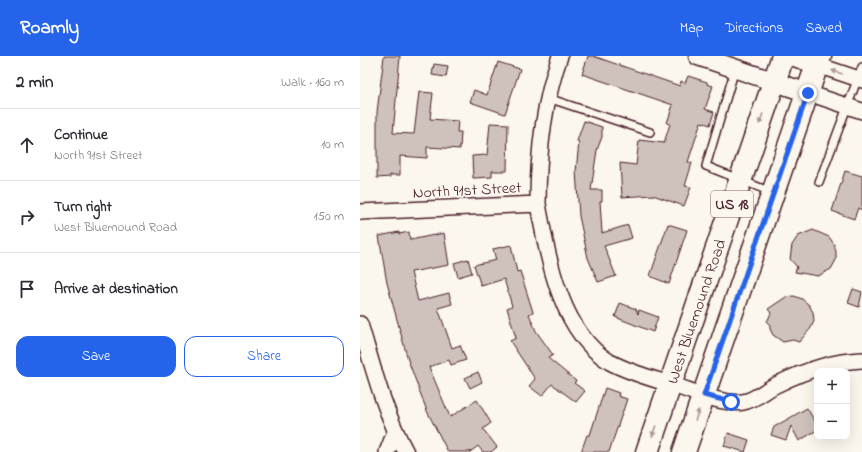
<!DOCTYPE html>
<meta charset="utf-8">
<style>
:root{--surface:#fff;--page:#f2f2f3;--text:#2b2b33;--muted:#7c7c81;--line:#e1e1e2;--accent:#2563eb}
body{margin:0;font-family:"Indie Flower",sans-serif;background:var(--page);color:var(--text)}
.controls{position:absolute;right:12px;bottom:12px;display:grid;overflow:hidden;border-radius:8px;box-shadow:0 4px 16px #0002}
.controls button{width:36px;height:36px;display:grid;place-items:center;padding:0;border:0;border-bottom:1px solid var(--line);background:var(--surface);color:var(--text);font:20px sans-serif}
.stop{position:absolute;width:12px;height:12px;margin:-9px;border:3px solid #2563eb;border-radius:50%;background:#fff}
.stop.end{background:#2563eb;border-color:#fff;box-shadow:0 1px 4px #0008}
.list{margin:0;padding:0;list-style:none}
h2{display:flex;justify-content:space-between;align-items:center;height:52px;margin:0;padding:0 16px;font-size:17px}
h2 small{font-size:13px;font-weight:400;color:var(--muted)}
.list li{display:grid;grid-template-columns:26px 1fr auto;gap:12px;align-items:center;box-sizing:border-box;height:72px;padding:0 16px;border-top:1px solid var(--line)}
.list b{display:block;font-size:15px;white-space:nowrap}
.list p{margin:0;font-size:13px;white-space:nowrap;color:var(--muted)}
.list em{font-size:13px;font-style:normal;color:var(--muted)}
.actions{display:flex;gap:8px;padding:12px 16px}
.actions a{flex:1;padding:9px 0;border:1px solid var(--accent);border-radius:12px;text-align:center;font-size:14px;color:var(--accent)}
.actions .main{background:var(--accent);color:#fff}
.icon{flex:none;width:22px;height:22px;fill:none;stroke:currentColor;stroke-width:2;stroke-linecap:round;stroke-linejoin:round}
.map{position:relative;flex:none;width:502px;height:396px;overflow:hidden}
header{display:flex;align-items:center;gap:24px;box-sizing:border-box;height:56px;padding:0 20px;background:var(--accent);color:#fff}
header strong{font-size:19px}
nav{display:flex;gap:22px;margin-inline-start:auto;font-size:14px}
main{display:flex}
aside{flex:1;background:var(--surface)}
.map>svg:first-child{display:block}
</style>
<header>
<strong>Roamly</strong>
<nav><a>Map</a><a>Directions</a><a>Saved</a></nav>
</header>
<main>
<aside>
<h2>2 min<small>Walk · 160 m</small></h2>
<ul class="list">
<li><svg class="icon" aria-label="ahead" viewBox="0 0 24 24"><path d="M12 20V5M6 11l6-6 6 6"/></svg><div><b>Continue</b><p>North 91st Street</p></div><em>10 m</em></li>
<li><svg class="icon" aria-label="right" viewBox="0 0 24 24"><path d="M7 20v-9h11M14 6l5 5-5 5"/></svg><div><b>Turn right</b><p>West Bluemound Road</p></div><em>150 m</em></li>
<li><svg class="icon" aria-label="arrive" viewBox="0 0 24 24"><path d="M6 21V4h12l-3 4 3 4H6"/></svg><div><b>Arrive at destination</b></div></li>
</ul>
<div class="actions"><a class="main">Save</a><a>Share</a></div>
</aside>
<div class="map">
<svg width="502" height="396" viewBox="0 0 502 396">
<rect width="100%" height="100%" fill="#fbf7ec"/>
<filter id="ink" filterUnits="userSpaceOnUse"><feTurbulence type="fractalNoise" baseFrequency=".025" numOctaves="2"/><feDisplacementMap in="SourceGraphic" scale="8" xChannelSelector="R" yChannelSelector="G"/><feConvolveMatrix kernelMatrix="1 2 1 2 8 2 1 2 1" color-interpolation-filters="sRGB"/></filter>
<g filter="url(#ink)">
<path fill="#cfc2bc" stroke="#4a1f2b" d="M24,0H40L33,77L54,78L59,36L73,37L70,63L98,65L97,76H101L100,93L67,91V102L40,100V119H30V121L17,122V56Z
M228,0H233L320,30L321,25L325,27L328,20L347,26V28L353,30L345,53L354,56L350,69L341,66L328,106L332,107L325,130L331,131L324,150L293,139L262,141L260,107L276,109L279,84L304,87L310,68L307,67L313,49L222,18Z
M138,6L160,13L145,58L110,46L114,34L127,39Z
M74,8L88,10L86,21L72,19Z
M224,65L242,71V81L237,94L231,134H242V145H240L242,177L268,169L272,182L244,190L256,220L238,226L228,202L219,160L216,115L219,86L217,85Z
M130,67L148,68L147,115H132V121L113,122L112,100L127,99Z
M485,115L502,120V154L498,152L494,163L472,155Z
M308,168L327,174L309,228L290,220Z
M453,174L469,181L474,188L476,196V204L471,213L458,220L435,216L437,211L430,203L432,189L438,180Z
M39,176V178L49,176L50,184L84,177L89,209L51,216L58,245L89,237L92,248L78,252L92,292L100,289L106,304L91,309L89,304L69,311L90,361L117,344L131,367L123,373L137,391L131,396H123L118,390L110,396H88L67,355L48,304L27,227L19,180Z
M151,189L157,216L160,215L173,256L169,258L176,275L193,299L188,302L216,325L214,327L225,335L216,346L192,328L182,340L169,330L175,323L150,285L156,282L147,252L152,250L144,223L121,230L114,209L136,204L133,193Z
M108,203L112,217L98,221L94,207Z
M493,233L502,236L499,251L488,247Z
M434,240L442,243L449,249L453,256L454,265L451,272L439,286L433,284L423,286L413,279L410,273V269L407,266L411,257L408,253L426,241Z
M260,247L276,253L278,258L279,254L298,261L293,276L255,261Z
M118,316L122,326L110,332L105,322Z
M245,332L259,337L258,340L267,343L249,396H221L227,379H230Z
M447,352L457,369V374L439,385L431,370L426,384L411,379L414,371Z
M368,377L389,384L385,396L364,390Z"/>
<g fill="none" stroke-linecap="round" stroke-linejoin="round">
<g stroke="#4a1f2b" stroke-width="10">
<path id="service" d="M375,13L346,110L411,136
M188,42L290,76
M459,126L502,11"/>
</g>
<g stroke="#4a1f2b" stroke-width="18">
<path id="minor" d="M457,9L502,24
M448,37L502,55
M178,148C178,97 183,48 200,0
M0,156L178,148C188,201 200,276 250,306C270,317 294,323 316,330C334,336 364,349 383,346C396,344 406,333 418,328C444,315 473,305 502,304
M0,268C13,311 24,356 46,396
M27,396L35,376"/>
</g>
<g stroke="#4a1f2b" stroke-width="21">
<path id="tertiary" d="M338,0L448,37
M432,0L457,9"/>
</g>
<g stroke="#4a1f2b" stroke-width="25">
<g id="primary">
<path id="s1" d="M287,396L423,0"/>
<path d="M324,396L460,0"/>
</g>
</g>
<use href="#service" stroke="#fbf7ec" stroke-width="7"/>
<use href="#minor" stroke="#fbf7ec" stroke-width="15"/>
<use href="#tertiary" stroke="#fbf7ec" stroke-width="18"/>
<use href="#primary" stroke="#fbf7ec" stroke-width="22"/>
</g>
<defs><path id="oneway-solid" d="M-6-.8H1V-3.2L6.5 0L1 3.2V.8H-6Z"/></defs>
<g fill="#ab9695">
<use href="#oneway-solid" transform="translate(477 16) rotate(-161)"/>
<use href="#oneway-solid" transform="translate(401 63) rotate(109)"/>
<use href="#oneway-solid" transform="translate(337 359) rotate(-71)"/>
<use href="#oneway-solid" transform="translate(294 375) rotate(109)"/>
</g>
</g>
<g fill="none" stroke-linecap="round" stroke-linejoin="round" filter="url(#ink)">
<path stroke="#2563eb" stroke-width="5" d="M371,346L344,339L448,37"/>
</g>
<g text-anchor="middle" stroke-width="4" stroke-linejoin="round" paint-order="stroke">
<rect fill="#fbf7ec" stroke="#7f6065" stroke-width="1" x="351" y="135" width="42" height="26" rx="3"/>
<g font-size="15" font-weight="bold" fill="#4a1f2b">
<text x="372" y="153">US 18</text>
</g>
<g font-size="16" fill="#4a1f2b" stroke="#fbf7ec">
<text transform="translate(107 133) rotate(-3)" y="6">North 91st Street</text>
<text dy="6" stroke="none"><textPath href="#s1" startOffset="149">West Bluemound Road</textPath></text>
</g>
</g>
</svg>
<div class="controls">
<button>+</button>
<button>−</button>
</div>
<div class="stop" style="left:371px;top:346px"></div>
<div class="stop end" style="left:448px;top:37px"></div>
</div>
</main>
